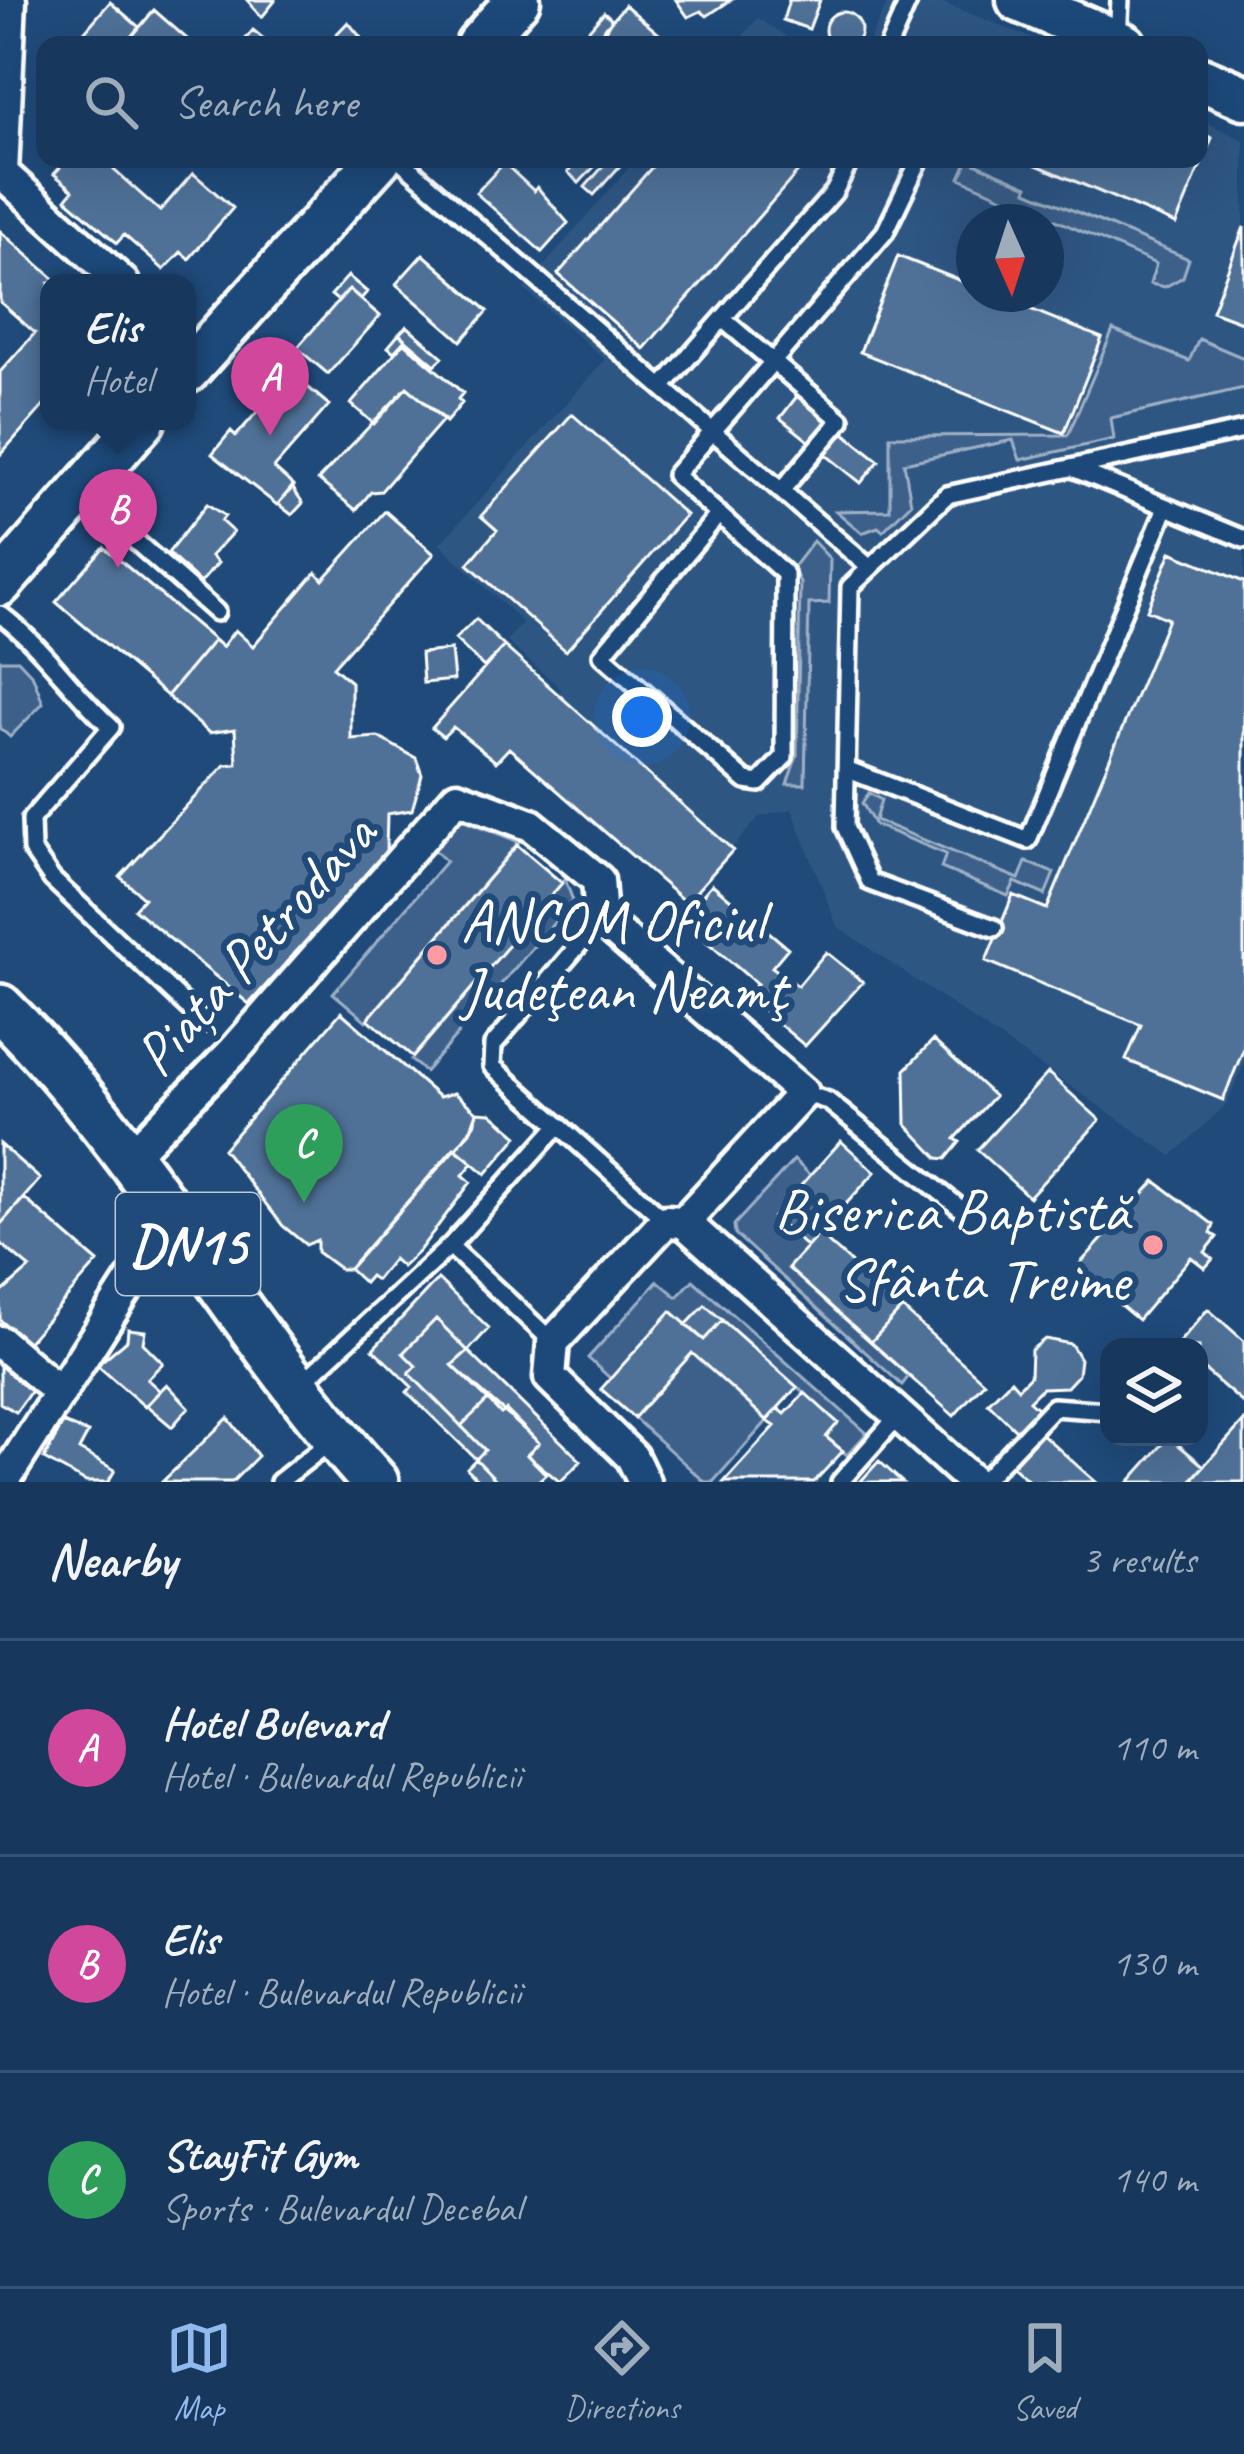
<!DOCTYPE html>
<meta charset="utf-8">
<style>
:root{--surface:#17385c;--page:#203f62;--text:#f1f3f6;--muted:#9eacbb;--line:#365272;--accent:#90b9f0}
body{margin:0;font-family:Caveat,sans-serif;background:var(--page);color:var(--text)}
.controls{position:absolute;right:36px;bottom:36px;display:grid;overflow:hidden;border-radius:24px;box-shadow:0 12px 48px #0002}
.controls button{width:108px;height:108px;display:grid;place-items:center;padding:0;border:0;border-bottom:3px solid var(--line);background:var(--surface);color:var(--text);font:60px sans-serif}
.compass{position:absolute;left:956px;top:204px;width:108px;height:108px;border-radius:50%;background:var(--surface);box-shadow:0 12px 48px #0002;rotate:177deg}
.you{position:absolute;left:642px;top:717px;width:42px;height:42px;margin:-30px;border:9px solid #fff;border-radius:50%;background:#1a73e8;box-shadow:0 0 0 18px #1a73e833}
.badge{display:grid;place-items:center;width:78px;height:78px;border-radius:50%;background:var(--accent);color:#fff;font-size:39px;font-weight:700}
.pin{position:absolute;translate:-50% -99px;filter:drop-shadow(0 3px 6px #0008)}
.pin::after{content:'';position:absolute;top:63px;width:42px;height:36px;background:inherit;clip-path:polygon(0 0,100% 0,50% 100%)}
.popup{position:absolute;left:40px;top:274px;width:156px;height:156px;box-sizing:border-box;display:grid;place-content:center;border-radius:24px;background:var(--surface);filter:drop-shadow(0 3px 9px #0005);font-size:39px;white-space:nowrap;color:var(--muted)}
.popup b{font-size:45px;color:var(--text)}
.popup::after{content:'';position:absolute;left:50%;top:100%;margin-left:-24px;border:24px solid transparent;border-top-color:var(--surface)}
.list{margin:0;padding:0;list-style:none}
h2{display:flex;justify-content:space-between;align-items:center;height:156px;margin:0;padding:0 48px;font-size:51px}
h2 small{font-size:39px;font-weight:400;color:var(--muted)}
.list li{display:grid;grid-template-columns:78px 1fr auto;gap:36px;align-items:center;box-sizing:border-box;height:216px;padding:0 48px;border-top:3px solid var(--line)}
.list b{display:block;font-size:45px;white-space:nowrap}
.list p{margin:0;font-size:39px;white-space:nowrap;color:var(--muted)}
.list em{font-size:39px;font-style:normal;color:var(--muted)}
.icon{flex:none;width:66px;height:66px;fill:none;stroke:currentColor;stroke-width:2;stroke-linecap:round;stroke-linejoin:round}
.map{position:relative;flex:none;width:1244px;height:1482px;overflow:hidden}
.search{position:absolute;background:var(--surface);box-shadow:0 12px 48px #0002;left:36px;right:36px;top:36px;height:132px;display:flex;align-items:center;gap:30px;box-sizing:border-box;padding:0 42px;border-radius:24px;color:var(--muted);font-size:45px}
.sheet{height:804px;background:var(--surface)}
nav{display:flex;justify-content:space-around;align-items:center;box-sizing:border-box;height:168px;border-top:3px solid var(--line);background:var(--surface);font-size:33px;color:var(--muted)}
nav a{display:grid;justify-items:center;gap:6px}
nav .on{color:var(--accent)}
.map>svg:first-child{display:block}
</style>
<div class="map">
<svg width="1244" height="1482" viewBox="0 0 1244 1482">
<rect width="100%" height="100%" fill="#1f4a7a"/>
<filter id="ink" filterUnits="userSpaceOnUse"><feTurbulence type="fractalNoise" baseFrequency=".00833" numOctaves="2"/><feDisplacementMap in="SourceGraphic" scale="24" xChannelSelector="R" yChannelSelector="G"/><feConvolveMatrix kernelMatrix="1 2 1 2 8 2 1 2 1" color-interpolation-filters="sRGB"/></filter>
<g filter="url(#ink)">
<path fill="#2e5683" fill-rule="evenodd" d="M889,0H936L1049,45H867Z
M758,18L799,45H735Z
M1199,119L1244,140V1064L1227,1104L1172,1156L837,926L792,809L759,817L686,903L509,748L561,689L506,641L523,623L440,544L605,360L524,289L636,159H1199ZM974,222H1046V294H974Z"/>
<path fill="#3c618b" stroke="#9eb0c5" stroke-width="3" d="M968,160L1028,186L1027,191L1189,259L1183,277L1165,287L1150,284L1156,264L960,178Z
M1113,330L1189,361L1199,339L1244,358V388L1111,418L1114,439L1020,460L1013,440L904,463L911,503L883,531L878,527L862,533L836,511L890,510V436L1068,435Z
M813,541L830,559L829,603L809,604L805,784H787L797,755L800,583L793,567Z
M0,660H18L33,676L43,703L10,737L0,728Z
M869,793L881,800L875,820L1019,879L1026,862L1054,873L1045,895L1015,882L1008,896L941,868L946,854L875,825L862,803Z
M458,817L519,842L366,1021L333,993L446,861L431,847Z
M565,879L573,901L425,1072L411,1060Z
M794,1160L810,1175L773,1217L807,1247L789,1269L909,1376L902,1385L735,1234L734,1225Z
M693,1280L867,1433L847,1455L826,1437L838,1423L705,1305L686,1325L611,1379L588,1358L658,1281L677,1297Z
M692,1353L767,1421L713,1482H705L634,1418Z"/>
<path fill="#507197" stroke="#fff" stroke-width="3" d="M247,0H275V1L262,17Z
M676,0H731L707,16L701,11L688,17Z
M789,0H820L809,29L783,20Z
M110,2L139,27L124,45H73Z
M625,5L672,45L600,41L597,37Z
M154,10L194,45H135L129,40Z
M825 30a18 18 0 1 1 36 0a18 18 0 1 1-36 0Z
M604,12L612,19L596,45L584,35Z
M348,22L367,45H326Z
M253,30L271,45L244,41Z
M1199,132L1212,138L1176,224L1027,161L1199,159Z
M68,159H118L114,170L160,211L193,173L233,208L189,259L181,252L164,270L124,235L117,243L66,199L73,190L54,174Z
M581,159L594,167L579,183L568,172Z
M602,159H626L594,195L585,187L606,163Z
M659,159H809L644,349L558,274Z
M504,163L534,191L537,187L568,223L542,252L476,193Z
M1244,227V323L1212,311Z
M0,231L59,283H49V400L0,455V372L35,333L0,302Z
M423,254L488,311L461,341L396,284Z
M898,256L974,286V294H993L1102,338L1064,433L860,352Z
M348,276L367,292L361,299L349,289L338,301L331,295Z
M349,289L380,316L328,374L297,348Z
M407,326L443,357L435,365L399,334Z
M399,334L405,340L394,352L388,347Z
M404,342L463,393L458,399L462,403L446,422L407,387L374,424L351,404Z
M291,373L329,405L274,468L294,486L277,505L212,454L231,431L236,436Z
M407,387L444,419L381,491L371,492L356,510L318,480Z
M798,395L879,461L861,483L780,418Z
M572,414L686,515L566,651L468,564L497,530L481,516Z
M292,487L303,503L292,515L278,504Z
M207,504L225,516L221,521L233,532L211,556L218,563L200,583L168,553Z
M385,511L434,554L333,667L351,682V739L378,737L416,758L422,775L412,810L387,814L386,852L249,1004L134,909L144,898L120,877L225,765L237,764L235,729L209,733L167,696L214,640L222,647L235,630L253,646L316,572L323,580Z
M104,547L214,640L167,696L56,602Z
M1171,552L1244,582V1048L1223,1100L1126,1060L1141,1025L986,961L1013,895L1047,909L1168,619L1147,610Z
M476,619L504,646L484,667L455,639Z
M504,646L733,850L686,903L509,748L496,762L453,727L443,737L432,728Z
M451,650L454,680L423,683L421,653Z
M517,845L562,883L413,1057L368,1019Z
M712,884L788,948L772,967L798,986L826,952L863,982L805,1046L746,996L757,984L681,920Z
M341,1012L439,1097L454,1093L477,1112L470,1132L349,1269H340L317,1252V1240L306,1245L283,1226L223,1149Z
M933,1040L994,1096L955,1139L960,1142L946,1159L938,1158L906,1124L905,1070Z
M1048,1073L1100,1120L1029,1197L977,1150Z
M477,1112L491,1113L518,1136L486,1174L456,1149L476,1122Z
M841,1141L875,1172L807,1247L773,1217Z
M0,1144L40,1179L0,1225Z
M454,1148L473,1163L463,1175L471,1182L419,1251L402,1267L393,1259L376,1280L370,1276L364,1283L349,1269Z
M1155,1181L1214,1225L1211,1233L1217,1237L1205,1252L1213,1259L1205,1268L1191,1257L1138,1320L1076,1268Z
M24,1198L98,1262L27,1343L0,1320V1294L30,1268L0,1243V1225Z
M819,1234L902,1308L871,1342L788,1268Z
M438,1279L489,1328L468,1351L436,1319L403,1353L416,1366L409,1373L485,1450L476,1459L407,1392L412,1387L373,1349Z
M705,1305L722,1320L704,1340L686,1325Z
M902,1308L984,1382L954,1416L871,1342Z
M1208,1309L1244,1341V1404L1199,1365V1347L1176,1346Z
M671,1311L704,1340L722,1320L797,1387L767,1420L692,1353L634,1418L601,1389Z
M436,1319L468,1351L452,1365L488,1400L461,1426L409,1373L416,1366L403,1353Z
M128,1329L145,1331L143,1343L163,1363L147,1379L160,1391L145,1407L97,1365L127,1340Z
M1045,1339L1071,1344L1080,1359L1078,1375L1067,1387L1042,1388L1029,1401L1038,1409L1017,1431L988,1403L1011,1380L1018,1388L1030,1376L1031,1350Z
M468,1351L581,1461L560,1482L527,1455L539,1443L452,1365Z
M0,1356L38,1381L16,1412L0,1403Z
M167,1384L189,1407L172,1427L146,1405Z
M805,1393L838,1423L826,1437L843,1451L814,1482H724L775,1426L767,1421L778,1408L785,1414Z
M488,1400L501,1414L506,1410L539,1443L527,1455L546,1474L537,1482H498L476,1459L485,1450L461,1426Z
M228,1418L258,1456L232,1482H162Z
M1244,1421V1482H1197L1193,1478Z
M63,1423L88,1433L79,1450L115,1470L108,1482H86L44,1459Z
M1040,1432L1081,1469L1096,1482H1030L1011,1465Z
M1169,1437L1204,1466L1190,1482H1129Z
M476,1459L498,1482H480L467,1468Z
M879,1461L902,1482H860Z"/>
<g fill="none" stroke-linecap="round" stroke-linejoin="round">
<g stroke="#fff" stroke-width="24">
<path id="service" d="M1118,39L1120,0
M889,45L909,0
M399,159L870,568
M725,321L841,420L781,491
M664,385L834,192L851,159
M1075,469L1244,539
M83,495L216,612
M719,514L602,655L746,781L759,783L784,757L785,574L675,475L885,232L920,159
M0,614C46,649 70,690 111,727L31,819L32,850L52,879L205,1023
M846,769L1028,840L1166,507
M601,919L493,1045L492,1066L666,1221
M994,928L870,882L845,827L850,587L947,495L1244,430
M803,1093L828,1101L960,1208
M450,1246L553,1342
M302,1383L450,1246L558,1126
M279,1482L321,1449
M840,1482L899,1415
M982,1482L1053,1407L1109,1411"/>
</g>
<g stroke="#fff" stroke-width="39">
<path id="minor" d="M10,0L2,173L123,283
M128,1159L234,1051L457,797L531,825L598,880L601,919L803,1093L684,1222
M684,1222L973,1482
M0,1342L60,1393
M3,1482L131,1281L166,1249
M644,1482L632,1457L550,1377L553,1342L666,1221L684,1222"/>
</g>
<g stroke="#fff" stroke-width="51">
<path id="secondary" d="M1019,0L1124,45
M478,45L518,0
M1199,78L1244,97
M187,371L379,159
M0,584L143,421"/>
</g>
<g stroke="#fff" stroke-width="54">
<path id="primary" d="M0,1008C144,1149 240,1333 375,1482"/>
</g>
<use href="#service" stroke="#1f4a7a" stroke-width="15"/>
<use href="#minor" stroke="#1f4a7a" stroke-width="30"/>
<use href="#secondary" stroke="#1f4a7a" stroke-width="42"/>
<use href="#primary" stroke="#1f4a7a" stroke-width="45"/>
</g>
</g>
<g fill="#ff9aa2" stroke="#1f4a7a" stroke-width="4.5">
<circle cx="437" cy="955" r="12"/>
<circle cx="1153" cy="1245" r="12"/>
</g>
<g text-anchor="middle" stroke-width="12" stroke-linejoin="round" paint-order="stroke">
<rect fill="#1f4a7a" stroke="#bcc9d7" stroke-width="3" x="116" y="1193" width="144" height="102" rx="9"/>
<g font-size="57" font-weight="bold" fill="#fff">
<text x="188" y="1264">DN15</text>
</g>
<g font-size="60" fill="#fff" stroke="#1f4a7a" text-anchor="start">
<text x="461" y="941">ANCOM Oficiul<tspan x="461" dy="69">Judeţean Neamţ</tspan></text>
<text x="1129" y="1231" text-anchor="end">Biserica Baptistă<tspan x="1129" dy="69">Sfânta Treime</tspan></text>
</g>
<g font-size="60" fill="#fff" stroke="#1f4a7a">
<text transform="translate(254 944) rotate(-48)" y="21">Piața Petrodava</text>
</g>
</g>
</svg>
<div class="controls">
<button><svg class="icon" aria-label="layers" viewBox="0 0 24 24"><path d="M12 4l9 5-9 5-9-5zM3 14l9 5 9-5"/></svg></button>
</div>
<svg class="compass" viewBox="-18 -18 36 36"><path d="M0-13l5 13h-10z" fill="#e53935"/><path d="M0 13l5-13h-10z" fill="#9eacbb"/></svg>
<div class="you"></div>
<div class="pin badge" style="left:270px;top:436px;background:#d1479c">A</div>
<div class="pin badge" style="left:118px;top:568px;background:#d1479c">B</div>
<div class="popup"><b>Elis</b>Hotel</div>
<div class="pin badge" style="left:304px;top:1203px;background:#2e9e5b">C</div>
<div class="search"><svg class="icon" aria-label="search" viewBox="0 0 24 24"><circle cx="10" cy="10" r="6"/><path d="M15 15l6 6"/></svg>Search here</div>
</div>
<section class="sheet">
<h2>Nearby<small>3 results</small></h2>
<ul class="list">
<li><span class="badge" style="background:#d1479c">A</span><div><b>Hotel Bulevard</b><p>Hotel · Bulevardul Republicii</p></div><em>110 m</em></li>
<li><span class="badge" style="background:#d1479c">B</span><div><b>Elis</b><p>Hotel · Bulevardul Republicii</p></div><em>130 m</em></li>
<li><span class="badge" style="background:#2e9e5b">C</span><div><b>StayFit Gym</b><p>Sports · Bulevardul Decebal</p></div><em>140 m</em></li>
</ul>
</section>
<nav>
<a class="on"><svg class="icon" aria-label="map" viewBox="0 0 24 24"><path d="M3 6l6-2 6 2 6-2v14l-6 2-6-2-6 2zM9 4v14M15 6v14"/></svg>Map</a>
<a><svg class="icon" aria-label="directions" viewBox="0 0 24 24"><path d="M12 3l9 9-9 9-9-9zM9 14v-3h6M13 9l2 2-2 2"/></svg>Directions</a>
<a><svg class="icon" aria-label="saved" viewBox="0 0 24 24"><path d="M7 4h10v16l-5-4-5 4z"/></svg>Saved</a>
</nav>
